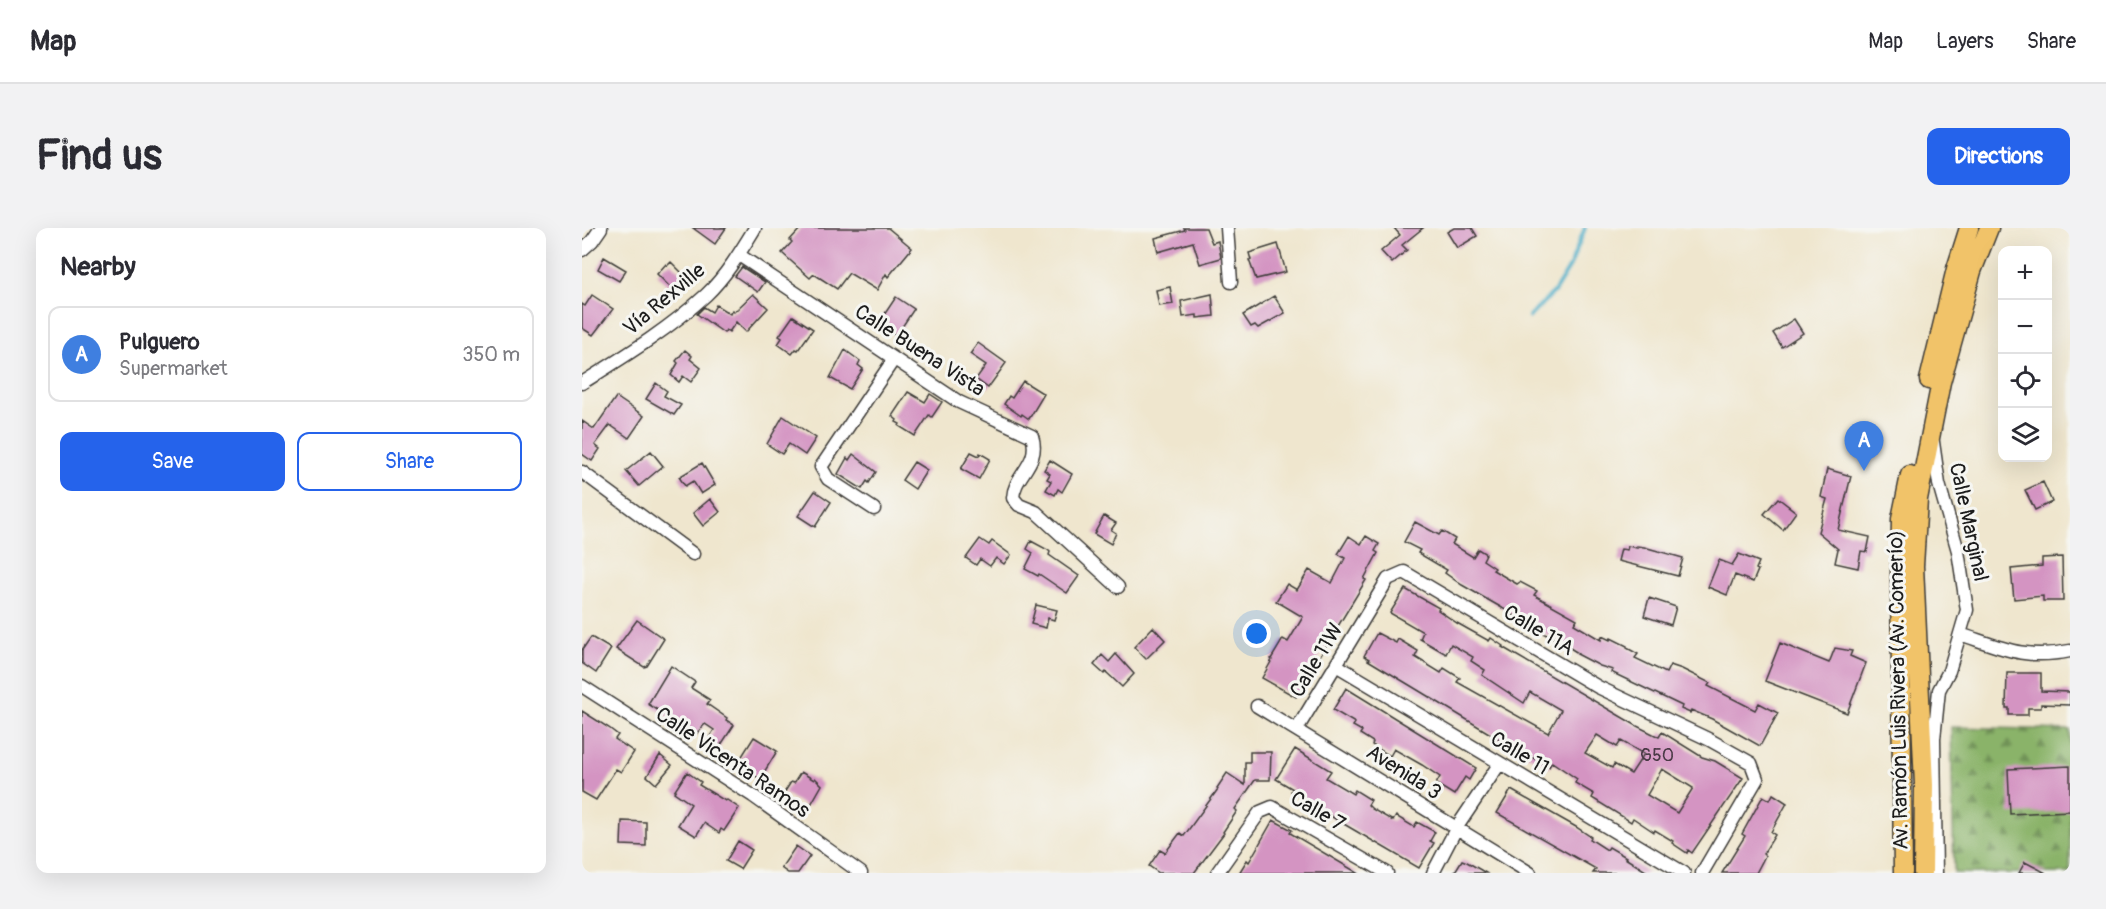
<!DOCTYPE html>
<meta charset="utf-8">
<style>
:root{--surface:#fff;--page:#f2f2f3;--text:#2b2b33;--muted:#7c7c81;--line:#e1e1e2;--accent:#2563eb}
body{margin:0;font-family:Pangolin,sans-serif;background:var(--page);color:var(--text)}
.controls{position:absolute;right:18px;top:18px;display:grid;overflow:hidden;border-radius:12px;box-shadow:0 6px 24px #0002}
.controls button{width:54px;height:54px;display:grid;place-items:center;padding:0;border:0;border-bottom:2px solid var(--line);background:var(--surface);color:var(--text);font:30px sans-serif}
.you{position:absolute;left:675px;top:406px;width:21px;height:21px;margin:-15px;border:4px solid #fff;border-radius:50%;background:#1a73e8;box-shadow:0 0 0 9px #1a73e833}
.badge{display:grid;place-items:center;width:39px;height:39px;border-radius:50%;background:var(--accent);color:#fff;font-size:20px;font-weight:700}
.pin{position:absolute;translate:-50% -50px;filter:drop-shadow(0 2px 3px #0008)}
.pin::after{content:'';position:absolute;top:32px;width:21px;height:18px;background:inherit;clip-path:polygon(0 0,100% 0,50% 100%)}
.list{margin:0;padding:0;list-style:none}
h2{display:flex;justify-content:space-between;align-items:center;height:78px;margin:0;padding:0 24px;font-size:26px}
h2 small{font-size:20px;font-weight:400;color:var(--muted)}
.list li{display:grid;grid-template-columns:39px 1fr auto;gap:18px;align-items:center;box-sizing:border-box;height:96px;margin:0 12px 12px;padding:0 12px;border:2px solid var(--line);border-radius:12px}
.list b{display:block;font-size:22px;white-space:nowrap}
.list p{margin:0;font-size:20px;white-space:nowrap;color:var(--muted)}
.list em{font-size:20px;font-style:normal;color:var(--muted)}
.actions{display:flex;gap:12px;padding:18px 24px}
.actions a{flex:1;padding:14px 0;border:2px solid var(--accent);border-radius:12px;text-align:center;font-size:21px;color:var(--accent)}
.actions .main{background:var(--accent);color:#fff}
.icon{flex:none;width:33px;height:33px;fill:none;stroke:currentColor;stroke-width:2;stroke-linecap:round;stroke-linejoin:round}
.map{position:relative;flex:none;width:1488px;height:645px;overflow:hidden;border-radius:12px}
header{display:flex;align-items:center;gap:36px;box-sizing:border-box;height:84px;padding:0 30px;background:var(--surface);border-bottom:2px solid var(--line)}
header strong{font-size:28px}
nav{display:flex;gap:33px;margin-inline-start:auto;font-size:21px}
.intro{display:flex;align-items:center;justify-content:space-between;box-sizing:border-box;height:144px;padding:0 36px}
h1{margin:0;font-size:42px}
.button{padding:15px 27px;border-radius:12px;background:var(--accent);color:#fff;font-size:21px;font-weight:700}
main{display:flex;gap:36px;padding:0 36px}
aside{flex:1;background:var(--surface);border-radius:12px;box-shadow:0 6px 24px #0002}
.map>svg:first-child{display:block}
</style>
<header>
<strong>Map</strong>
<nav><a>Map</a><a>Layers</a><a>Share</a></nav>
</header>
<div class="intro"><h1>Find us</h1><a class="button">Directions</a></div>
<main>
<aside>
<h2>Nearby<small></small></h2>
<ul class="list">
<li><span class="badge" style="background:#3f7fe0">A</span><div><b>Pulguero</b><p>Supermarket</p></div><em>350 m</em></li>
</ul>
<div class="actions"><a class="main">Save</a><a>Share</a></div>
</aside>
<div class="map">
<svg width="1488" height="645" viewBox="0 0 1488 645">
<defs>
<pattern id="forest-firs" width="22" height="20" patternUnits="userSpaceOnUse" patternTransform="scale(1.5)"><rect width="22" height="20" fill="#8ab369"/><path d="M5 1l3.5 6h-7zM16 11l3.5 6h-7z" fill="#709156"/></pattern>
</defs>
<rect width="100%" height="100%" fill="#f6f6f2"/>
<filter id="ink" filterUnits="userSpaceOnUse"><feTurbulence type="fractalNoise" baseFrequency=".0167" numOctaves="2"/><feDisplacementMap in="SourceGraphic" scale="12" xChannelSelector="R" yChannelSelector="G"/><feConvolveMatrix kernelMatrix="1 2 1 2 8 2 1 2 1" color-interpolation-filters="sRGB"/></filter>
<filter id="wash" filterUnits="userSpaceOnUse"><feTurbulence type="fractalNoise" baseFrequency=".008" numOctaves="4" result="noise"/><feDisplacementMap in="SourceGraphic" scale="24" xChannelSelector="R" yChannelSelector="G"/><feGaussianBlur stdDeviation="1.35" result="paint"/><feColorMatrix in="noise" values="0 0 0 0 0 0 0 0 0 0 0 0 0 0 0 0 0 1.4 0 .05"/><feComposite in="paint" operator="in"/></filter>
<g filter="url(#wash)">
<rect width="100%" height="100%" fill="#efe6ce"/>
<path fill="url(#forest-firs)" stroke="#536842" stroke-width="1.5" d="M1369,499L1488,502V645H1372Z"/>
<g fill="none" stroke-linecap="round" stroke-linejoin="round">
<path stroke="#48aec8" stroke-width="4" d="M947,89L972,64L988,38L1003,0"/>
</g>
<g id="blocks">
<path fill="#d494c2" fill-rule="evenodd" d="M111,0H144L133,16Z
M219,0H306L330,20L306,49L304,46L295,62L267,45L255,61L232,46L228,50L200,25L210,14L208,12Z
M602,0H624L630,15L636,13L639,30L618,36L611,14L576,24L573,10L603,2Z
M812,0H841L820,17L825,22L810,35L799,23L818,7Z
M872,0H890L895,8L875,20L865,4Z
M696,16L704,44L674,51L667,32H669L667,25Z
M22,29L44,42L37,53L16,41Z
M89,34L106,51L92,63L75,46L84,36L85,38Z
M160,39L183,54L176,64L153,48Z
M588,59L591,76L577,78L574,62Z
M171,66L186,80L164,104L154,94L147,104L144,102L142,105L115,86L122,79L130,84L134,77L148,86L150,82L152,84Z
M630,66L632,88L615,90V87L601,89L599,73Z
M10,67L31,81L11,107L0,100V76L3,78Z
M692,68L703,85L676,100L673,97L669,99L661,87Z
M314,69L332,81L314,108L296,96Z
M211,88L231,101L216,122L214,121L210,126L196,116L200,110L197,108Z
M1212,91L1221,105L1200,119L1191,105Z
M396,115L424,135L406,160L394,151L404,137L388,126Z
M103,122L110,128L108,131L119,140L109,154L101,148L97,154L89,147L96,135L94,133Z
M263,122L278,133L276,137L281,141L268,161L248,150Z
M441,153L462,166L447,191L440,186L439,188L422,176L427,168L430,170Z
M74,155L85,163L82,168L99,177L92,187L64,171Z
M326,164L343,174L348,166L360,174L350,189L347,187L333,208L317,198L318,196L314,194L315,192L310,188Z
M34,169L62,188L47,210L28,197L13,217L18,221L10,233L0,226V193L12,201Z
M201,188L234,210L223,227L207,216L200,226L185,216Z
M69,223L81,238L57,258L44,243Z
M389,224L397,228L398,225L408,231L397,251L379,241Z
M271,226L294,244L287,255L285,253L280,261L256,246L265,230L267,232Z
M468,232L490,246L480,264L476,261L473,267L464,262L469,253L465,251L468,246L462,242Z
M332,234L345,242L333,261L320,252Z
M120,235L133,257L119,266L111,253L103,258L97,249Z
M1245,241L1269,248L1256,302L1288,309L1285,324L1279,323L1276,340L1253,335L1256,321L1236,304L1245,271L1239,269Z
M1461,254L1470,274L1453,282L1443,262Z
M233,263L249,274L233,299L216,288Z
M1196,270L1214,284L1201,302L1182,286Z
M128,271L138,284L121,298L111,285Z
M522,288L534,295L529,302L534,305L529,316L512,306Z
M833,294L857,307L860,303L873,311L870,316L891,329L896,321L904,326L901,332L913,340L911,342L935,356L938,354L955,363L952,367L995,391L992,396L1019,412L1020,408L1028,412L1029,410L1045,418V420L1056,426L1053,430L1084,445L1088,437L1100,441L1128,455L1126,458L1173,482L1177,475L1196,485L1178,518L1130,491L1109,482L1108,485L1099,481L1100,478L1029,444L1031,442L1018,438L995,426L996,425L975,412L938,394L939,392L922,381L880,357L863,345L865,342L836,325L838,322L822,314Z
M767,308L779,316L784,308L797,316L793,323L796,325L782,351L784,352L722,454L720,465H716L714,469L680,450L690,432L689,431L701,411L706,414L721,389L694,373L705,356L715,362L727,342L750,355L763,330L756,326Z
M398,311L407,317L410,313L429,327L422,336L414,330L408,338L398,331L394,337L384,330Z
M449,313L466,322L468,324L467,327L497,348L485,365L457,346L456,348L443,341L451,325L445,321Z
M1046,318L1055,320V318L1062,319L1101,330L1096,348L1036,333L1039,321L1045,322Z
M1157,326L1177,334L1174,341L1176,342L1171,354L1153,347L1145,367L1126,359L1137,332L1150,337Z
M1480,329L1481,373H1461V368L1432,371L1429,341L1460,338V330Z
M823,361L857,380L856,382L875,395L907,413L909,410L921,418L920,419L1055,498L1077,509L1080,504L1120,529L1133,533L1161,550L1110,625L1106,622L1105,625L1090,615L1091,613L1073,602L1072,604L1051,590L1049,594L1010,570L1012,566L993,555L995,551L970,534L967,539L946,527L945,528L786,432L787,431L782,428L795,405L814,415L816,411L836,423L833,429L859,445L862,440L878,450L875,454L966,505L979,482L948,464L942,475L900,447L903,442L889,433L891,429L869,416L864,426L838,411L841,404L808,385ZM1015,507L1035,519L1039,513L1062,526L1049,546L1032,536L1030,540L1003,525ZM1080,541L1111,560L1095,585L1065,567Z
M1067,370L1094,379L1089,397L1062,388Z
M454,377L475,382L472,392L466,390L464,400L449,396Z
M55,392L82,411L65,438L62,439L34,421Z
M571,399L583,412L564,431L552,419Z
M9,409L29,421L14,445L0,435V422Z
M1198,415L1247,435L1253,420L1270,423L1268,428L1284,435L1265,485L1183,453Z
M534,426L552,446L540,459L524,444L522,446L512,437L520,427L527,434Z
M89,438L113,454L109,460L128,472L125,476L145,490L144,492L152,497L137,520L125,513L132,502L123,496L114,506L66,476Z
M1425,445H1459V463L1488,464V477L1459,476V480H1446V487H1427V480H1424Z
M764,460L894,540L887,552L883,549L872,567L854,556L858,549L840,537L812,521L808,528L790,517L791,514L778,506L780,503L771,498L773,495L751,482Z
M0,483L27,500L36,507L33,511L52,524L39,544L34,541L14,572L0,564Z
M172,509L195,523L178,551L155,536Z
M713,521L749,543L744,550L771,566L773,562L789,572L786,577L790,581L811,593L814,588L832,599L835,594L853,604L848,613L852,615L837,640L755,592L709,563L711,561L694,551Z
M668,524H689L688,552H673L653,581L655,583L641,604L642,605L612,645H577L567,638L578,622L583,625L598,605L602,608L636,561L635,560L645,545L663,557V534H668Z
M78,527L90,537L74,556L65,548Z
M1488,538V583L1428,586L1426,541Z
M105,544L119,554L117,557L143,573L145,572L157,580L142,603L139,601L137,605L122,595L114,608L96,597L109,576L92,564Z
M219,544L232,552L233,550L240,557L228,578L225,577L224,579L202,565L209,554L212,555Z
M929,562L994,599L1009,609L1008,611L1025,622L1027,619L1044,629L1043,630L1067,645H1011L1014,641L915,585Z
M1191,566L1205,575L1189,604L1193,607L1181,626L1183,628L1174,645H1140L1163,608L1160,606L1181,568L1188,572Z
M691,592L710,602L708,605L776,645H657L665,632L667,634Z
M40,593L64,594V618L39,617Z
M156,613L170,622L158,641L144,633Z
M214,618L228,628L216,645H206L199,640Z
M880,632L885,634L904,645H872Z
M1443,634L1464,645H1437Z"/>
</g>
</g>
<g filter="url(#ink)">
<use href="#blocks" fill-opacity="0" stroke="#3c3a37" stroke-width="1.5"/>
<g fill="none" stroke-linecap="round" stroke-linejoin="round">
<g stroke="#3c3a37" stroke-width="15">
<path id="minor" d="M645,0L649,54
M0,22L10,13L19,0
M157,27L377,174L450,208C459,236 432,246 431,270L437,277L454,284L536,359
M0,155C43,128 87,101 124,67C144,48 159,23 173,0
M1351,214L1357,256L1376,323L1385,382L1367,443L1357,462L1352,511L1354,645
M0,244L111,326
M292,281L246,251L239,239L312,131
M1378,406C1420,420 1442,432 1488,423
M754,437L1102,645
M0,458L171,568L279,645
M675,478L948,645
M715,501L806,351L822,344L1016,459L1126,511L1169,535L1175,551L1120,645
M635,645L678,584L690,579L805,645
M851,645L875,599L918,535"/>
</g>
<g stroke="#3c3a37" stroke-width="21">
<path id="highway" d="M1347,152L1374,41L1387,0
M1321,645L1318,349L1319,291L1328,247
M1341,645L1342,557L1332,338L1336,271L1359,154L1390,43L1407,0"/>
</g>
<use href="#minor" stroke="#fff" stroke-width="12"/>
<use href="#highway" stroke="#f1c369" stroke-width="18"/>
</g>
</g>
<g text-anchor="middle" stroke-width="6" stroke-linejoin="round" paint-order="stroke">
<g font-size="18" fill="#4a3a46">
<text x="1075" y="533">G50</text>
</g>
<g font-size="21" fill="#1c1c1c" stroke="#f6f6f2">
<text transform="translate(82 71) rotate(-40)" y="7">Vía Rexville</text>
<text transform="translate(338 122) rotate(33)" y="7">Calle Buena Vista</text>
<text transform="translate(1387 294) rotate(78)" y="7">Calle Marginal</text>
<text transform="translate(957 402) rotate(31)" y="7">Calle 11A</text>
<text transform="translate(734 432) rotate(-59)" y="7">Calle 11W</text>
<text transform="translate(1316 462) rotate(-91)" y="7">Av. Ramón Luis Rivera (Av. Comerío)</text>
<text transform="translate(938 525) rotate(31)" y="7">Calle 11</text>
<text transform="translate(151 534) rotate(34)" y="7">Calle Vicenta Ramos</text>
<text transform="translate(822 544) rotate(32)" y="7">Avenida 3</text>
<text transform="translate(736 583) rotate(30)" y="7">Calle 7</text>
</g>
</g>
</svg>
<div class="controls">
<button>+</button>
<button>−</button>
<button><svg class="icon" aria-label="locate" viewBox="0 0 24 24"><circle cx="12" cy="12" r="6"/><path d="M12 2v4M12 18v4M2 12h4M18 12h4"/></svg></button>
<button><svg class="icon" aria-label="layers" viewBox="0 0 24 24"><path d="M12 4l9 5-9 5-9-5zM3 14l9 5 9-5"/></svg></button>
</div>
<div class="you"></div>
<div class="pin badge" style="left:1282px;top:243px;background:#3f7fe0">A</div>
</div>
</main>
